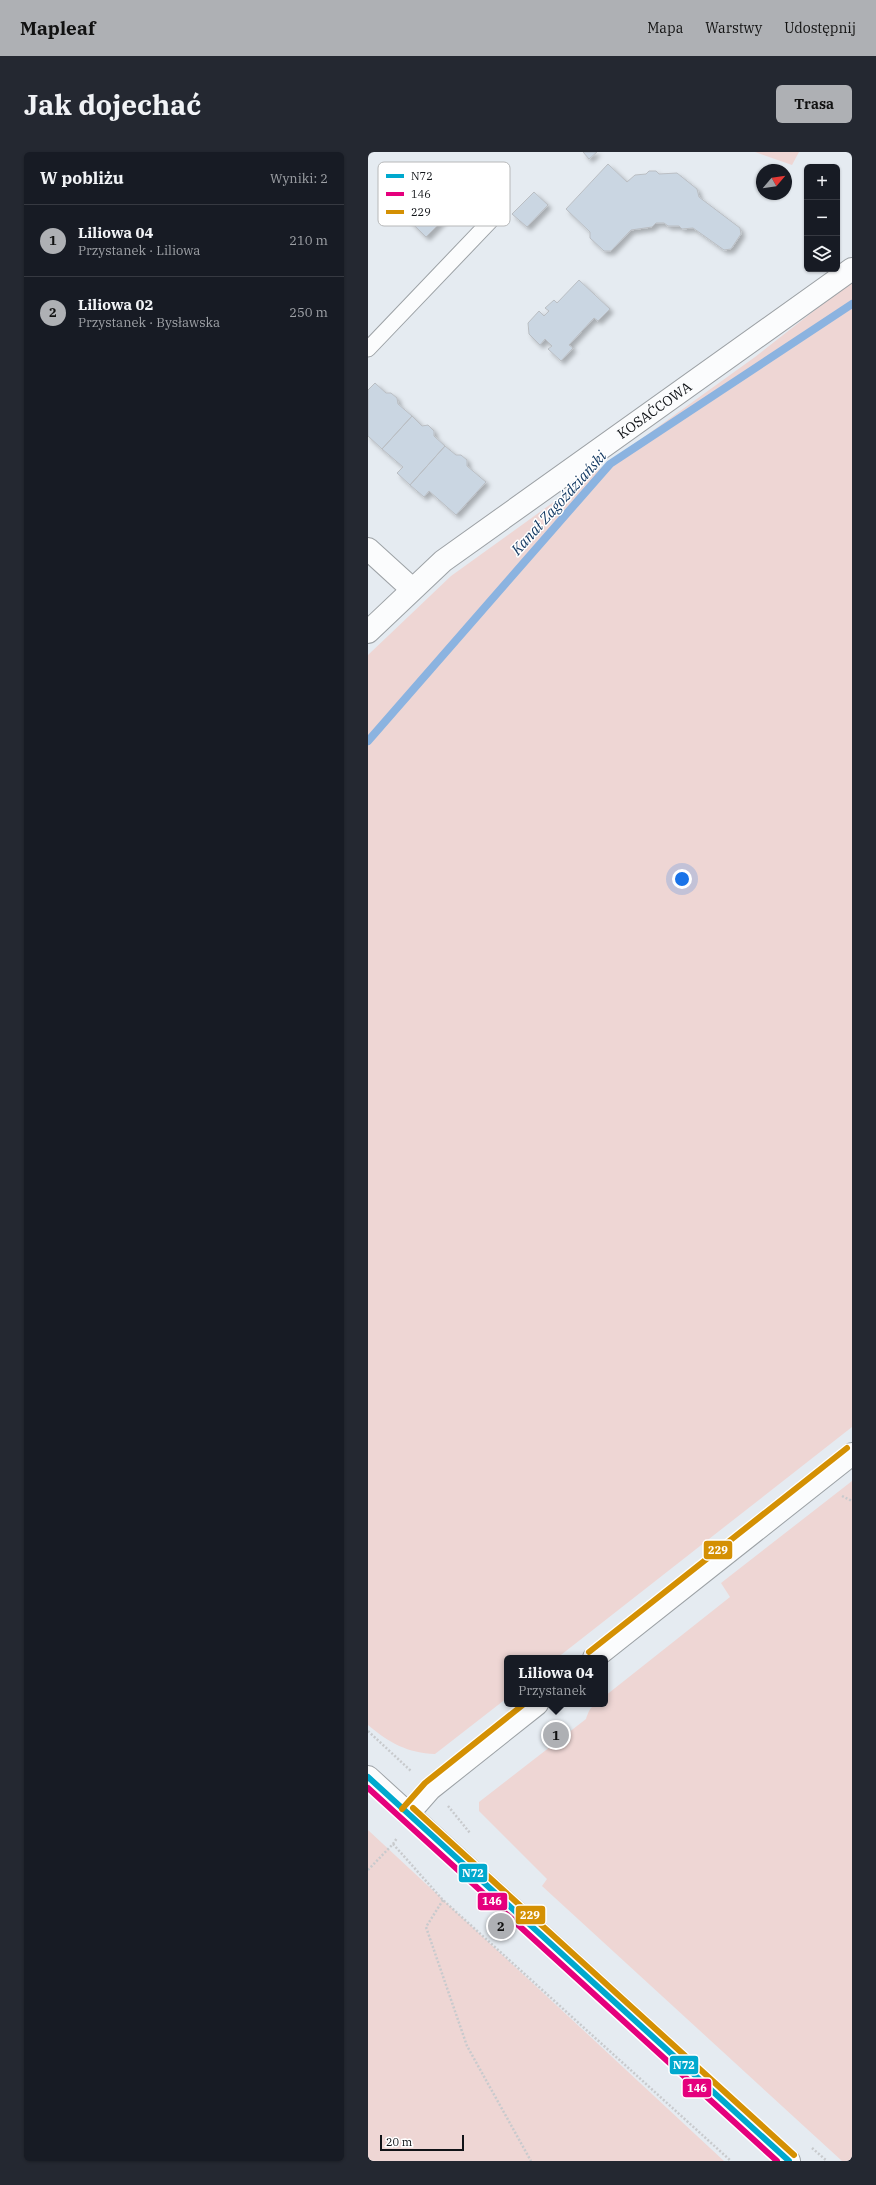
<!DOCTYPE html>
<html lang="pl">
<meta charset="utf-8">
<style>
:root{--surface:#171b24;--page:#242831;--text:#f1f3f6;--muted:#9ea1a6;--line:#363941;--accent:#aeb0b4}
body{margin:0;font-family:"IBM Plex Serif",serif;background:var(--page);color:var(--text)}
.controls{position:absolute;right:12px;top:12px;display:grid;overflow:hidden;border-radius:6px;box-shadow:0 1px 3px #0004}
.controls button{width:36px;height:36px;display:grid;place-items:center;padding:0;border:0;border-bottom:1px solid var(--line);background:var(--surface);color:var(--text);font:20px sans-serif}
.compass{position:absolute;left:388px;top:12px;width:36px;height:36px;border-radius:50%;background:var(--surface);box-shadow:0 1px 3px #0004;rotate:61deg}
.scale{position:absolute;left:12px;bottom:10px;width:84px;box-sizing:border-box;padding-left:4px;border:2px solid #101317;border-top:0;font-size:11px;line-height:14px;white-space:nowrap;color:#101317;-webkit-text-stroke:3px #fff;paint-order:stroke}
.you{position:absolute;left:314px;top:727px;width:14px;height:14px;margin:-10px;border:3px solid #fff;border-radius:50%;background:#1a73e8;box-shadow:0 0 0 6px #1a73e833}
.badge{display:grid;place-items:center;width:26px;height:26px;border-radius:50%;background:var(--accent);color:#111;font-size:13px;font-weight:700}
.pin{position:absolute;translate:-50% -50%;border:2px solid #fff;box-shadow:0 1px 4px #0006}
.popup{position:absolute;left:136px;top:1503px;width:104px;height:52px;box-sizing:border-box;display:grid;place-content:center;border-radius:6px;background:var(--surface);filter:drop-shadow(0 1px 3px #0005);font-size:13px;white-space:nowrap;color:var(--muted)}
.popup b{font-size:15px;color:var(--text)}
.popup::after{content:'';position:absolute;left:50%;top:100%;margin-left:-8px;border:8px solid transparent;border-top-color:var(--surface)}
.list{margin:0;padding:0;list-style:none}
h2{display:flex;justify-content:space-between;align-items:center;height:52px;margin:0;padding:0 16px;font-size:17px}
h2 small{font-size:13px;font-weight:400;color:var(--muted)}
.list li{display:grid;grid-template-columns:26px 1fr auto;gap:12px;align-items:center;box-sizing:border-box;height:72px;padding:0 16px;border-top:1px solid var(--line)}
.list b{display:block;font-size:15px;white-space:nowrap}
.list p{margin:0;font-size:13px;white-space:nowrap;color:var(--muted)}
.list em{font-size:13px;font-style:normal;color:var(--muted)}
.icon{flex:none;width:22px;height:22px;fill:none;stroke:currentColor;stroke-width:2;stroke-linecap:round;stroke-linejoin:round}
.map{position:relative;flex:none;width:484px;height:2009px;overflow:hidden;border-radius:6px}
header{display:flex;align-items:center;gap:24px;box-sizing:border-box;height:56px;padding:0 20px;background:var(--accent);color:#111}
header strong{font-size:19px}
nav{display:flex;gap:22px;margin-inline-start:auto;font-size:14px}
.intro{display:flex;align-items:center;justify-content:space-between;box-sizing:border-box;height:96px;padding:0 24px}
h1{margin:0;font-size:28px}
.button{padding:10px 18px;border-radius:6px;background:var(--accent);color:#111;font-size:14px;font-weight:700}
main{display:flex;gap:24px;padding:0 24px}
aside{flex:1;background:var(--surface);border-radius:6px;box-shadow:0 1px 3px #0004}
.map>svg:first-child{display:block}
</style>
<header>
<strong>Mapleaf</strong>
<nav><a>Mapa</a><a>Warstwy</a><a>Udostępnij</a></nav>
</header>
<div class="intro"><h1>Jak dojechać</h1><a class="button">Trasa</a></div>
<main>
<aside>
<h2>W pobliżu<small>Wyniki: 2</small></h2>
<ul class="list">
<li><span class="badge">1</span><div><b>Liliowa 04</b><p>Przystanek · Liliowa</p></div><em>210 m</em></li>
<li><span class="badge">2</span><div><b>Liliowa 02</b><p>Przystanek · Bysławska</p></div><em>250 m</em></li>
</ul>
</aside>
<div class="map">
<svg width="484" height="2009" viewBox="0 0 484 2009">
<defs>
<filter id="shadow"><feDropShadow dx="3.5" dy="3.5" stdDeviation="2" flood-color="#0004"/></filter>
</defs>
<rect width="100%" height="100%" fill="#e5ebf1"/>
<path fill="#eed6d4" d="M387,0H431L424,13Z
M484,129V1275L189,1506H139V1546L67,1602C40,1601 21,1591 0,1573V503L83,424L387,205Z
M484,1329V2009H474L174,1734L179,1727L111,1659V1650L218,1567C222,1555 224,1552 237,1552V1544L362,1445L353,1431Z
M0,1678L356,2009H0Z"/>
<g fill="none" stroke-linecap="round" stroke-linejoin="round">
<path stroke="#8bb3e0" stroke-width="8" d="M0,589L242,312L484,152"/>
</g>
<path fill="#cad6e2" stroke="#babec3" filter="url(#shadow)" d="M215,0H229L221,7Z
M240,12L259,30L267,23L278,22L281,19H288L291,22L309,21L329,37L331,45L372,76L373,82L363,97L356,98L325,76L314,77L311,74H300L296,71H288L284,75L263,78L243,99H236L222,86V80L198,57Z
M57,30L85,58L58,85L30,57Z
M166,40L180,53L159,75L144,62Z
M211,128L242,157L230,169L226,166L201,193L205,196L193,209L180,197L184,194L177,187L172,193L161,182L160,171L171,159L176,164L181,159L177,156L186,148L189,151Z
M7,231L18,241H23L29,246L30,252L44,264L14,297L0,284V238Z
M44,264L54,274L60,273L66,279V284L77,294L42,333L29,321L35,315L14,297Z
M77,294L88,303H93L99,308V314L118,330L88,363L61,339L56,345L42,333Z"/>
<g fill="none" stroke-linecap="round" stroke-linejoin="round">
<g stroke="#9ca1a5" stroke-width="17">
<path id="service" d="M0,197L129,62"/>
</g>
<g stroke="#9ca1a5" stroke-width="24">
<g id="minor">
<path d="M0,397L44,437"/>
<path id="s1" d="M0,480L75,409L484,117"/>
<path d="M226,1506L484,1302"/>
<path d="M40,1662L62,1637L169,1552"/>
</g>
</g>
<g stroke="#9ca1a5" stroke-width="24">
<path id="tertiary" d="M0,1625L421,2009"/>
</g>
<path stroke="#c8cacd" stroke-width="2.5" stroke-dasharray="2 2" stroke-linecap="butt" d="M474,1344L484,1349
M0,1579L43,1619
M80,1654L102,1681
M25,1692L75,1748L363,2009
M0,1718L25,1692L29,1686
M75,1748L58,1775L99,1894L163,2009
M444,1996L459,2009"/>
<use href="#service" stroke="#fbfcfd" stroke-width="15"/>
<use href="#minor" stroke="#fbfcfd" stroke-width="22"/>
<use href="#tertiary" stroke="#fbfcfd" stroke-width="22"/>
<g stroke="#fff" stroke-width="9">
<path id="bus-1" d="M0,1625L421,2009"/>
</g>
<g stroke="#fff" stroke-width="9">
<path id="bus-2" d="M0,1636L409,2009"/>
</g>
<g stroke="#fff" stroke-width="9">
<path id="bus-3" d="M221,1500L479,1296
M45,1656L426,2003
M34,1657L57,1631L156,1552"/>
</g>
<use href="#bus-1" stroke="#00a9ce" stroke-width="6"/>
<use href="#bus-2" stroke="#e5007d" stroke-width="6"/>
<use href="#bus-3" stroke="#d49003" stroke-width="6"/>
</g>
<g text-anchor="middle" stroke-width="3" stroke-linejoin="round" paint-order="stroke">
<g font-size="14" fill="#101317" stroke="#fff">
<text dy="5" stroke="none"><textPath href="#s1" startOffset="363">KOSAĆCOWA</textPath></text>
</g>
<g font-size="15" font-style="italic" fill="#153b64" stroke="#fff">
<text transform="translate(191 351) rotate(-48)" y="5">Kanał Zagoździański</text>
</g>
</g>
<rect x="10" y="10" width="132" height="64" rx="6" fill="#fff" stroke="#b7b8b9" stroke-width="1"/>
<rect x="18" y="22" width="18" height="4" fill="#00a9ce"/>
<rect x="18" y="40" width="18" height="4" fill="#e5007d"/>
<rect x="18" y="58" width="18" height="4" fill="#d49003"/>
<g font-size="11" fill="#101317">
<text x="43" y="28">N72</text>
<text x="43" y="46">146</text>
<text x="43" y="64">229</text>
</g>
<g stroke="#fff" stroke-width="1.5">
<rect x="335" y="1388" width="30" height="20" rx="4" fill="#d49003"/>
<rect x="90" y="1711" width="30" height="20" rx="4" fill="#00a9ce"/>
<rect x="109" y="1740" width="31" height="19" rx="4" fill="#e5007d"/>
<rect x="147" y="1753" width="31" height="20" rx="4" fill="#d49003"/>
<rect x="301" y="1903" width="30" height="20" rx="4" fill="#00a9ce"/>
<rect x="314" y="1926" width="30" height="20" rx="4" fill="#e5007d"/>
</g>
<g font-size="11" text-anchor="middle" font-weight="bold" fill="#fff">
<text x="350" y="1402">229</text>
<text x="105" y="1725">N72</text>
<text x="124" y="1753">146</text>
<text x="162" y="1767">229</text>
<text x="316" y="1917">N72</text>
<text x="329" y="1940">146</text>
</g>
</svg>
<div class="controls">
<button>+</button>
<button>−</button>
<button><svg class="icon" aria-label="layers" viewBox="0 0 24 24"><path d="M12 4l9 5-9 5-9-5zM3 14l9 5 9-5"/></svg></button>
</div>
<svg class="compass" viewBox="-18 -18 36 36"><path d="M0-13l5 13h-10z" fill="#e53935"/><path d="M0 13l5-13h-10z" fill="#9ea1a6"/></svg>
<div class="scale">20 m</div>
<div class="you"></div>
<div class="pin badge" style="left:188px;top:1583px">1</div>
<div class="popup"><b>Liliowa 04</b>Przystanek</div>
<div class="pin badge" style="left:133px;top:1774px">2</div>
</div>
</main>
